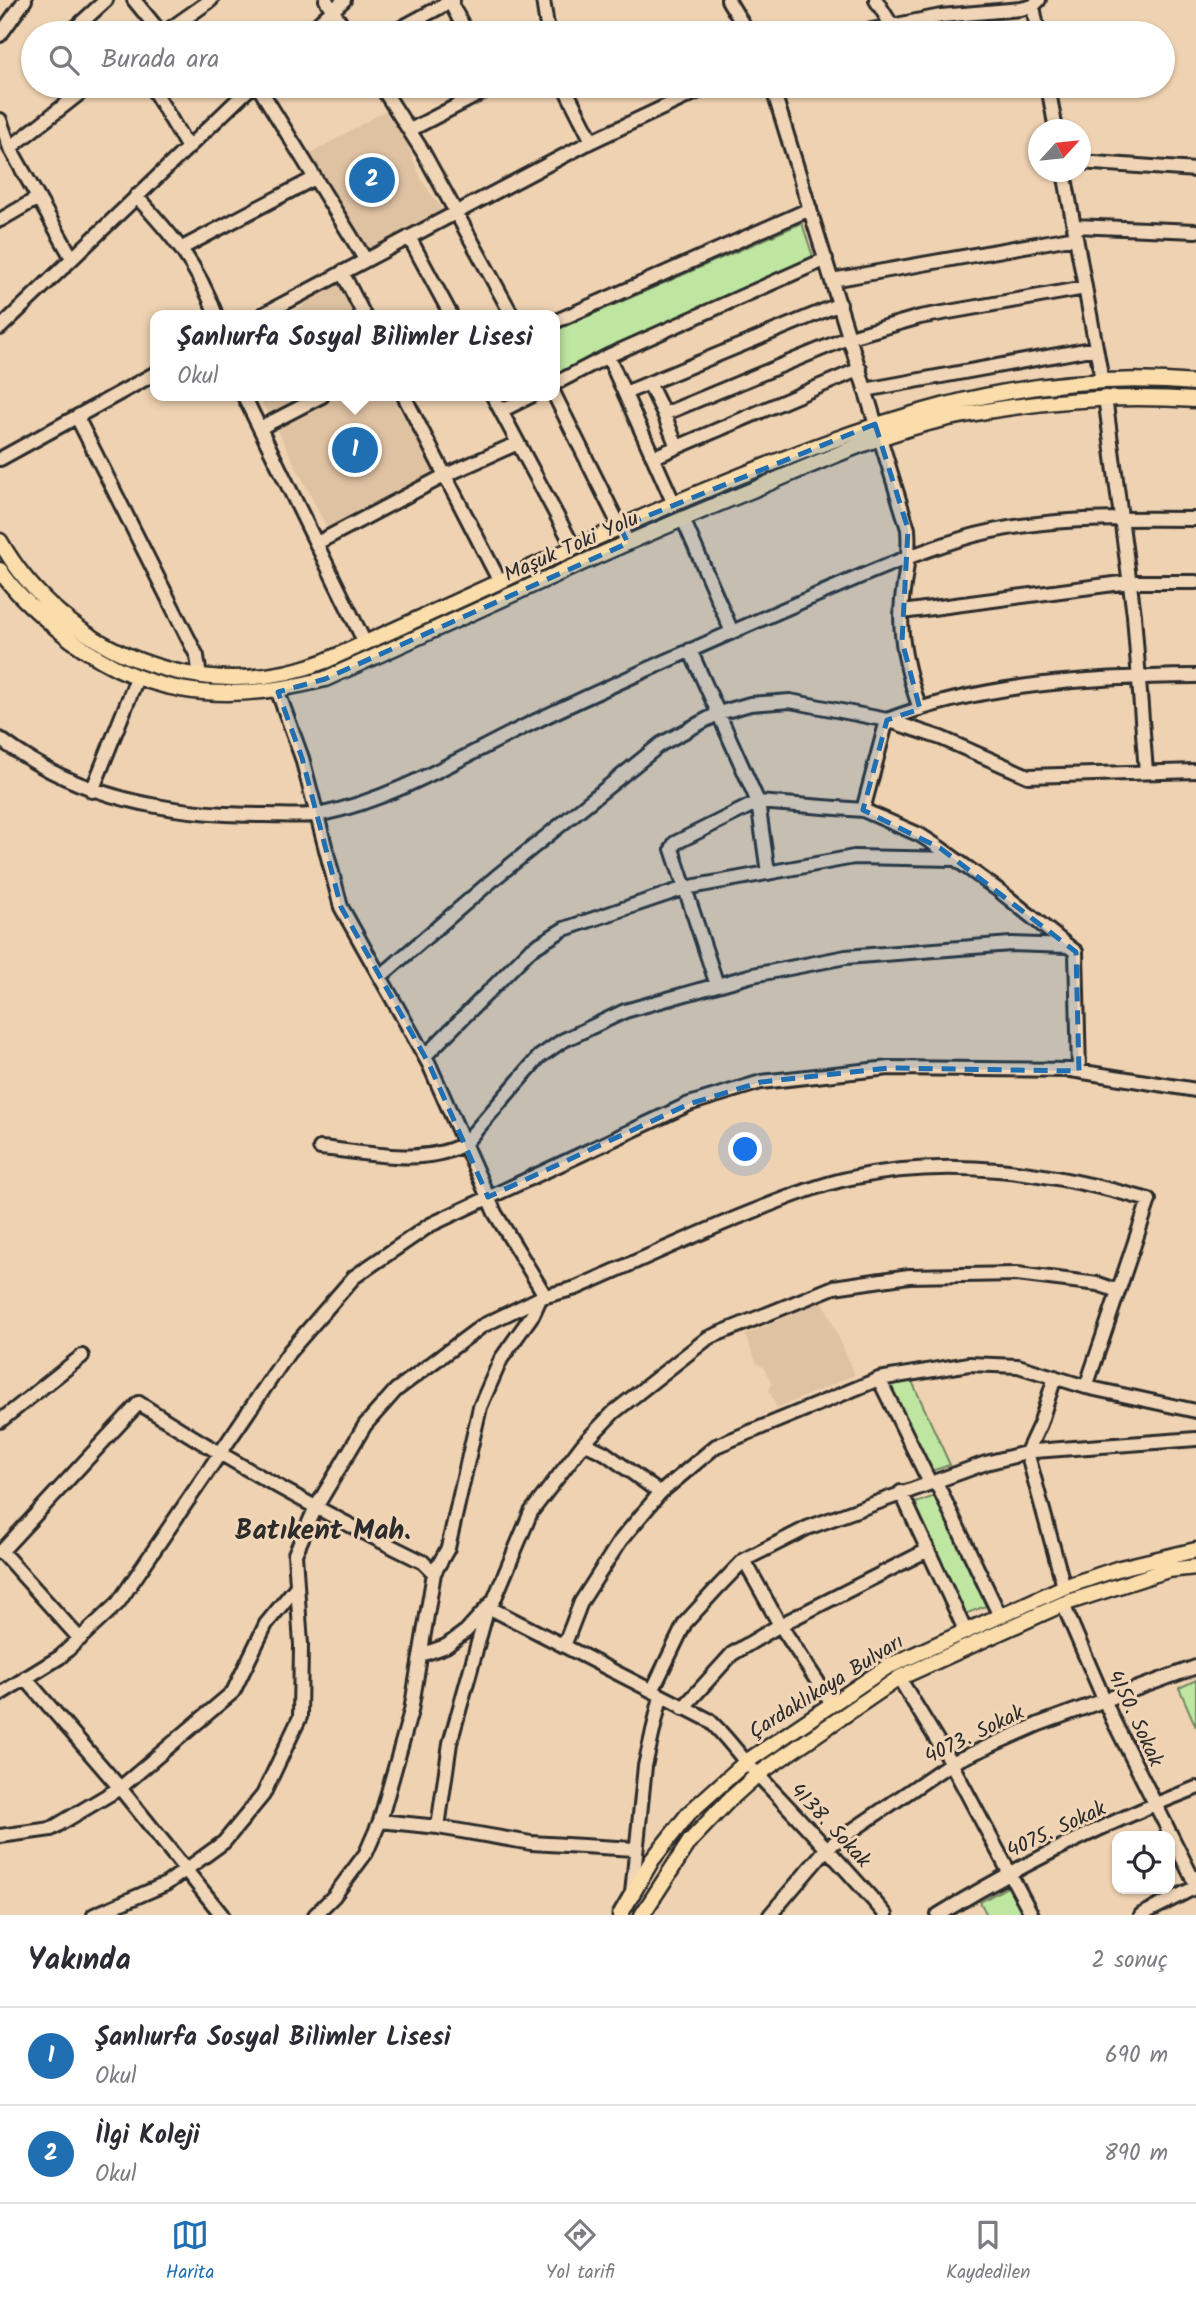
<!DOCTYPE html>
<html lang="tr">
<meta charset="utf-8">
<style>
:root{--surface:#fff;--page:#f7f7f7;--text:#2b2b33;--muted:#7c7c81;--line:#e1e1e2;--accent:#1f6fb2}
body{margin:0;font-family:Kalam,sans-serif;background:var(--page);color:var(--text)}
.controls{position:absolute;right:21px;bottom:21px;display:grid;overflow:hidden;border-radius:14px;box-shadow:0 2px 5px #0004}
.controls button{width:63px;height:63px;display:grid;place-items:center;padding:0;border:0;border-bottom:2px solid var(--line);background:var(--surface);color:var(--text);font:35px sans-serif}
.compass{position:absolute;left:1028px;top:119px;width:63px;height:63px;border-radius:50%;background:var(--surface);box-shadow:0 2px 5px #0004;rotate:63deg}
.you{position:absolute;left:746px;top:1150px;width:24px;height:24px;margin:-18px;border:5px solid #fff;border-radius:50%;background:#1a73e8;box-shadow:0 0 0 10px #1a73e833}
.badge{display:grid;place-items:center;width:46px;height:46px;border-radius:50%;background:var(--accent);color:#fff;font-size:23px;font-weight:700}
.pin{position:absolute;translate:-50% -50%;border:4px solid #fff;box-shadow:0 2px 7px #0006}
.popup{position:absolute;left:150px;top:310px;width:410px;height:91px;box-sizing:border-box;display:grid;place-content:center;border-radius:14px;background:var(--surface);filter:drop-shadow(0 2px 5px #0005);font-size:23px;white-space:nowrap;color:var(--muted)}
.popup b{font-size:26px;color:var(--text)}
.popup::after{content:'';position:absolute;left:50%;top:100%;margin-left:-14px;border:14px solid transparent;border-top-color:var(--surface)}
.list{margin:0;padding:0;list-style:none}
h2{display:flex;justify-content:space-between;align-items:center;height:91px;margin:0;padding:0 28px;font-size:30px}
h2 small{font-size:23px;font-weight:400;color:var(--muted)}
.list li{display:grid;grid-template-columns:46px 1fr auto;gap:21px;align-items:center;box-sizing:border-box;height:98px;padding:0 28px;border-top:2px solid var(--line)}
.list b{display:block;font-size:26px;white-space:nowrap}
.list p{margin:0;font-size:23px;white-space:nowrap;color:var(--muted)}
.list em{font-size:23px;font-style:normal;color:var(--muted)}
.icon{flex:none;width:38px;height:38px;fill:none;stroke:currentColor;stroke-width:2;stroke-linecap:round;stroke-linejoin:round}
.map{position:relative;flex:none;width:1196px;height:1915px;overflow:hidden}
.search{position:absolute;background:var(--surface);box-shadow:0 2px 5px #0004;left:21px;right:21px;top:21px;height:77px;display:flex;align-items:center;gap:18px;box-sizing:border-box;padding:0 24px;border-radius:38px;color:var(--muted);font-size:26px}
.sheet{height:287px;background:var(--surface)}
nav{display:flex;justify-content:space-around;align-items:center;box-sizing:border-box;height:98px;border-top:2px solid var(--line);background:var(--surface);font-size:19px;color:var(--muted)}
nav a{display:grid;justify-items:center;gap:4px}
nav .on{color:var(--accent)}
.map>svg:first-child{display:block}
</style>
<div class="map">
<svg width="1196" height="1915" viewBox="0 0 1196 1915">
<rect width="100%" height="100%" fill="#efd2b1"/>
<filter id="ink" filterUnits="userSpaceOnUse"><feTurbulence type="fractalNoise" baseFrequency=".0143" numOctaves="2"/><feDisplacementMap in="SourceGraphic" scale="14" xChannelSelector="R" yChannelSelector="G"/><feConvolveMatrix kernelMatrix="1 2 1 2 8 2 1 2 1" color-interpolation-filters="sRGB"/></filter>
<g filter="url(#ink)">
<path fill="#dfc2a2" d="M392,107L422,181L444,212L362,252L308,155Z
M331,284L340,285L356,315H272H287L303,307L305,300Z
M258,396H307L275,413L267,412Z
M335,396H392L435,471L430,479L334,530L326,526L277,429L281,424Z
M823,1301L855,1375L777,1408L769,1390L772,1383L763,1367L757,1364L745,1335Z"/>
<path fill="#bee6a1" stroke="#748866" stroke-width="2" d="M802,223L814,260L555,375L554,331Z
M911,1379L950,1465L931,1471L889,1386Z
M935,1496L986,1606L965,1614L913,1504Z
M1196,1680V1727L1179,1688Z
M1009,1886L1024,1915H987L980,1902Z"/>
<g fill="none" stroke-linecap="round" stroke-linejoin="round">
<g stroke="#2b2b2b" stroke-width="18">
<path id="minor" d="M134,0L161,33
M326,0L347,33
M543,0L548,33
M728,0L748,33
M876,0L892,26
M450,2L467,33
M1033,6L1038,33
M70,33L106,0
M164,33L211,0
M308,33L344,0
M392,33L453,0
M857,33L941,16L1021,9L1033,6L1039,0
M0,35L25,0
M151,86L188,148
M258,86L365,259
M381,86L423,152L512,315
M564,86L592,141
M772,86L908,529C910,558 905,573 902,600C898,637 908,674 920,709
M1048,86L1056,130
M0,120L10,148L72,258
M410,130L495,86
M10,148L89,86
M1080,162L1196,170
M1064,172L1102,380
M136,196C172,235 198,265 216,315
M0,220L38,198
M1074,226L1196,231
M409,237L451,315
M182,248L315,178
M342,272L364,315
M832,280L1076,237
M262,315L592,141L709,86
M554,322L810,209
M0,328L252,86
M608,356L674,504
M649,383L664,414L850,337L920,317L1085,288
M554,384L608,356L826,259
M865,390L1096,348
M625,393L840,304
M554,394L628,543
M244,396L365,643
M404,396L500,582
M493,396L574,548
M1105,397L1134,615L1146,772
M501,411L531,396
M664,414L677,447
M77,417L197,656L200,677
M260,428L322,396
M654,457L860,369
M0,459L156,373
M683,519L732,632
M317,543L444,476L518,443
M902,612L1129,582H1196
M690,650L758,802L768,873
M278,692L302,758L341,907L429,1064L495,1213L543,1292L533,1314L501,1359L480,1407L448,1548L434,1573L411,1711L380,1821L366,1853L334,1896L315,1915
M0,739C77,798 169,815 264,815C283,815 304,817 322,814C398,798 468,753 538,720C615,683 693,649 771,615C834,588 896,559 961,539C1033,517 1121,518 1196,519
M92,791L137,678
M863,810L887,720C983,683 1094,677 1196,676
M381,976L496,877L661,744L719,713L750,704L790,701L887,720L941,738L1028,776L1196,771
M717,985L672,849L675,843L758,802L863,810L920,835L940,848L1001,892L1068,946
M425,1056L530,950L564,929L685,888L854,857L954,859
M320,1148C367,1152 422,1167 464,1144L539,1057L562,1041L625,1011L753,975L846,957L1011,944L1068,946L1076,952L1079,1071
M1055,1377L1040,1424L1027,1452L1064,1587
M879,1379L930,1483
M0,1421L82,1356
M584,1443L605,1453L660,1493
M936,1482L999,1614
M901,1492L965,1630
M1,1551L80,1639
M0,1553L139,1403C231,1463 325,1514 423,1562L434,1573
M744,1560L780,1625L831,1702
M1063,1604L1112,1718L1196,1885
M564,1646L581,1602L620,1541L660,1493L716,1446L879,1379L969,1364L1018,1366L1086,1387L1196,1411
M421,1655L446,1646L466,1631L494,1600L531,1512L584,1443L614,1412L708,1338L834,1287L909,1276L1017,1274L1098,1284L1118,1291
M25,1678L120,1788L222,1915
M899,1678L951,1763L1032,1915
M652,1691L685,1623L718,1587L744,1560L807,1528L986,1463L1034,1451L1196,1439
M0,1694L60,1657L118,1603L289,1352L354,1277L430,1225L689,1104L761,1082L889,1068L1071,1070L1196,1090
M683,1708L732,1654L780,1625L928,1550
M380,1821L438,1827L450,1743L488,1607L709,1720C728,1738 741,1758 759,1776C802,1822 845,1867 886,1915
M438,1827L531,1843L635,1849
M0,1836L51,1829L120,1788L233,1692L266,1624L297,1586
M632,1893L645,1766L661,1696
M94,1915L166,1884L224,1842L263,1795L300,1717L301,1645L295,1554L315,1509L365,1425L396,1390L482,1326L542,1297L576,1288C631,1264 685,1239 741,1216C777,1202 813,1186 851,1178C951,1156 1052,1172 1149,1200L1086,1387
M770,1915L828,1847L951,1763L1039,1724L1196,1667
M938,1915C1020,1865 1107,1822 1196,1788
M1141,1915L1196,1887"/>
</g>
<g stroke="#2b2b2b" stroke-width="19">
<path id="major" d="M0,541C64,654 203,708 325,661C451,605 575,545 701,492C863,425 1017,366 1196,383
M0,570C15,593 34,609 55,627C137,697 223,706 325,679C467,616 607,549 750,491C815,464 880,433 949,418C1031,401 1113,394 1196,400
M620,1915L652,1860L689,1813L746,1762L887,1667L1064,1587L1120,1568L1196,1550
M642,1915L690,1841L727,1802L757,1775L899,1678L1063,1604L1168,1570L1196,1567"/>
</g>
<use href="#minor" stroke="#f0d5b7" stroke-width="12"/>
<use href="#major" stroke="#fbddab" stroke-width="14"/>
</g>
</g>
<path fill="#1f6fb2" fill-opacity="0.2" stroke="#1f6fb2" stroke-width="5" stroke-dasharray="14 9" stroke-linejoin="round" d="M875,424L908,529L902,641L920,709L887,720L863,810L940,848L1076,952L1079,1071L889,1068L761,1082L689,1104L488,1197L429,1064L341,907L302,758L278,692L325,679L628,543L620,527Z"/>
<g text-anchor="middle" stroke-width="6" stroke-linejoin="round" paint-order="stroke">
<g font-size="21" fill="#2b2b2b" stroke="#f0d5b7">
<text transform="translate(571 546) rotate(-24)" y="7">Maşuk Toki Yolu</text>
<text transform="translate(826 1686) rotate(-32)" y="7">Çardaklıkaya Bulvarı</text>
<text transform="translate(1136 1718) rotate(65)" y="7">4150. Sokak</text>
<text transform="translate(974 1734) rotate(-26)" y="7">4073. Sokak</text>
<text transform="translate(831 1825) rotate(47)" y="7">4138. Sokak</text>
<text transform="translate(1056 1829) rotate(-25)" y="7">4075. Sokak</text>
</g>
<g font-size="28" font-weight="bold" fill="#2b2b2b" stroke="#f0d5b7">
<text x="323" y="1539">Batıkent Mah.</text>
</g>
</g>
</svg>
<div class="controls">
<button><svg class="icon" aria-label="locate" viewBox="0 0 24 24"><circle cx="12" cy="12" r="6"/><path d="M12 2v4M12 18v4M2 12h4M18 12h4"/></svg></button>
</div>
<svg class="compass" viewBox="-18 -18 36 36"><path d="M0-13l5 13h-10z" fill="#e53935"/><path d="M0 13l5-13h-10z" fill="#7c7c81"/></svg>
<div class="you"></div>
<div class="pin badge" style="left:355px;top:450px">1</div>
<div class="popup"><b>Şanlıurfa Sosyal Bilimler Lisesi</b>Okul</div>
<div class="pin badge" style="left:372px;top:180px">2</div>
<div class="search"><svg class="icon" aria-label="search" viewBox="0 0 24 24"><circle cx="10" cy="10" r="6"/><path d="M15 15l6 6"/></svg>Burada ara</div>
</div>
<section class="sheet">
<h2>Yakında<small>2 sonuç</small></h2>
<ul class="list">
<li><span class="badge">1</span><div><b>Şanlıurfa Sosyal Bilimler Lisesi</b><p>Okul</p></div><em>690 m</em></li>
<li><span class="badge">2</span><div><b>İlgi Koleji</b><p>Okul</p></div><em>890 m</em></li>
</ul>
</section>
<nav>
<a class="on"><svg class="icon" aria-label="map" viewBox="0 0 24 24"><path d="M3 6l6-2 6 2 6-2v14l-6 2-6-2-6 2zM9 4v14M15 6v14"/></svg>Harita</a>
<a><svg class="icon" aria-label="directions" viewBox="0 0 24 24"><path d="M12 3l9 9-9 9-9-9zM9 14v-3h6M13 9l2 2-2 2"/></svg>Yol tarifi</a>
<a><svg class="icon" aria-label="saved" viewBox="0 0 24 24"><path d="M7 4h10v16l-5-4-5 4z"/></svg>Kaydedilen</a>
</nav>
